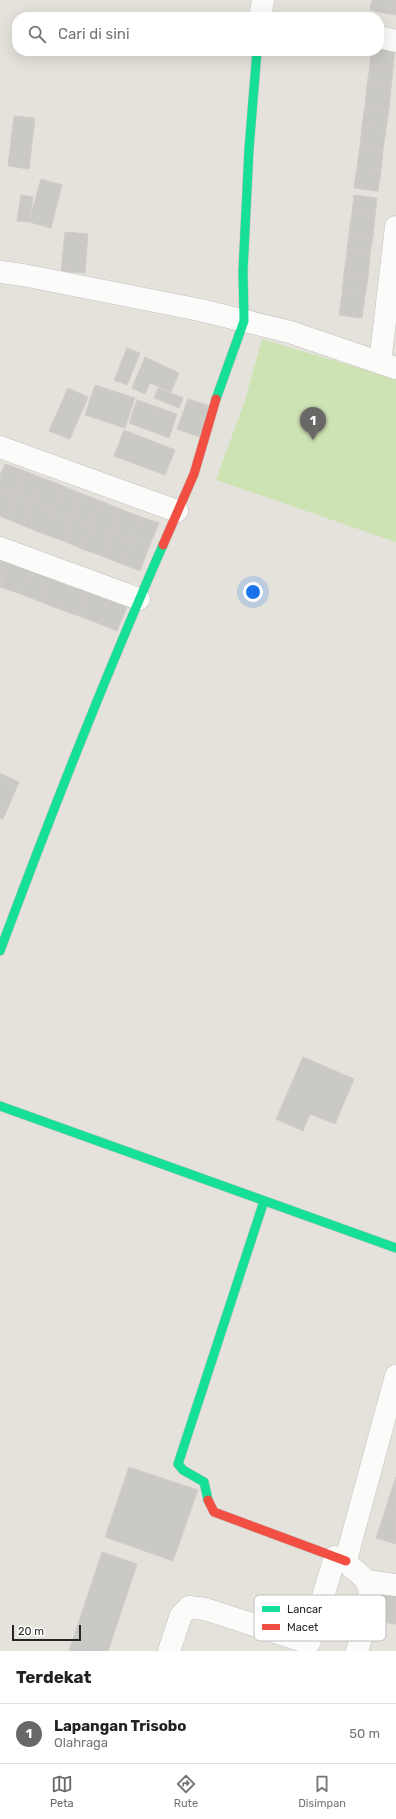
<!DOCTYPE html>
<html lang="id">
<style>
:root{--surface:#fff;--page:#f6f6f6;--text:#222;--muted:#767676;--line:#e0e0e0;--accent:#696866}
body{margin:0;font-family:Rubik,sans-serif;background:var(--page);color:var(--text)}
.scale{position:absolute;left:12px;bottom:10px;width:69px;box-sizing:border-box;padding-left:4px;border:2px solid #262626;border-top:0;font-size:11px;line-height:14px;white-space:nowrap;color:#262626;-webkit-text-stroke:3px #fff;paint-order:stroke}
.you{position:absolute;left:253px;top:592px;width:14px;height:14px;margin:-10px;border:3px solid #fff;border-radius:50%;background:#1a73e8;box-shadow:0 0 0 6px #1a73e833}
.badge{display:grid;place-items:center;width:26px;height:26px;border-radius:50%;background:var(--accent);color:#fff;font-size:13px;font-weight:700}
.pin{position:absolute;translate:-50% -33px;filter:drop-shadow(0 1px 2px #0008)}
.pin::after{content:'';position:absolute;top:21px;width:14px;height:12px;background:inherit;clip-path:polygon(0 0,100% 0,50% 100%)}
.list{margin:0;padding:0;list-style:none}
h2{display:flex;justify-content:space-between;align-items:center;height:52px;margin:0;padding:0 16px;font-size:17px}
h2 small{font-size:13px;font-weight:400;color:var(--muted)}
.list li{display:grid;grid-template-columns:26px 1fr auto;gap:12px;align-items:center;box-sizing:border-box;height:60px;padding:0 16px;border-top:1px solid var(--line)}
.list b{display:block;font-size:15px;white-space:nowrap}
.list p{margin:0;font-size:13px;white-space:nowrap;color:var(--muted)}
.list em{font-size:13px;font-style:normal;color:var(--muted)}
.icon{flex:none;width:22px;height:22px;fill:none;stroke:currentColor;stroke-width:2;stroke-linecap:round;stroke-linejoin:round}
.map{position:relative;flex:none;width:396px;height:1651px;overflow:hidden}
.search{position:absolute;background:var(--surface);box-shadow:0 4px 16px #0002;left:12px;right:12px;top:12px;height:44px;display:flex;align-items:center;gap:10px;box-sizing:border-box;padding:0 14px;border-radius:16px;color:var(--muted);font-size:15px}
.sheet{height:112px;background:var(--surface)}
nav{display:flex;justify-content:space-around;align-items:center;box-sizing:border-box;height:56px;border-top:1px solid var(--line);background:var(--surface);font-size:11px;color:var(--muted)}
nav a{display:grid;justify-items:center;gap:2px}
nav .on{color:var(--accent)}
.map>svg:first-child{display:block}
</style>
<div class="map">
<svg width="396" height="1651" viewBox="0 0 396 1651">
<rect width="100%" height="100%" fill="#e5e2dc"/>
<path fill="#cee3b4" d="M262,339L396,379V542L216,480L245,400Z"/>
<path fill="#cbc9c5" stroke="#d0cdc8" d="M372,0H393L390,14L370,10Z
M393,0H396V15L390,14Z
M379,48L395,50L393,68L370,66L371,51H379Z
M370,66L393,68L391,88L367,85Z
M367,85L391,88L389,108L365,105Z
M365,105L389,108L386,129L362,126Z
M14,116L35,118L29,169L8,166Z
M362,126L386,129L383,150L360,147Z
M360,147L383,150L381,170L357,167Z
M357,167L381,170L378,191L354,188Z
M41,179L62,185L51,228L29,222Z
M21,195L33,197L29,222L17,221Z
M354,195L377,198L375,217L352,213Z
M352,213L375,217L373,236L349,233Z
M65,232L88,234L85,273L61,271Z
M349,233L373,236L370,255L347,252Z
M347,252L370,255L368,277L344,274Z
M344,274L368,277L365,297L342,294Z
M342,294L365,297L362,318L339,315Z
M127,348L140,353L127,385L114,380Z
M145,357L179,373L171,392L150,383L145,394L132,388Z
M95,385L135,398L125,428L85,415Z
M68,388L88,397L70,439L49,431Z
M158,388L183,398L179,408L154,398Z
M188,399L210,406L199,437L177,429Z
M137,400L157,407L148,430L129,423Z
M157,407L177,414L169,438L148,430Z
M124,430L175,450L165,475L114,456Z
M5,464L25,471L16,495L0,489V475Z
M25,471L42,478L33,502L16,495Z
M42,478L63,486L54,510L33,502Z
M63,486L82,494L73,518L54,510Z
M0,489L16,495L7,519L0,516Z
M82,494L101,501L92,525L73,518Z
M16,495L33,502L24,526L7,519Z
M101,501L120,509L111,532L92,525Z
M33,502L54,510L44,534L24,526Z
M120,509L141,517L132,540L111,532Z
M54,510L73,518L64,541L44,534Z
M141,517L159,523L149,547L132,540Z
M73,518L92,525L82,549L64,541Z
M92,525L111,532L102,556L82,549Z
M111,532L132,540L122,564L102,556Z
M132,540L149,547L140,571L122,564Z
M0,559L9,563L0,587Z
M9,563L30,571L21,594L0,587Z
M30,571L50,578L41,602L21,594Z
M50,578L68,585L59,609L41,602Z
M68,585L88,592L79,616L59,609Z
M88,592L108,600L100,624L79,616Z
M108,600L127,607L117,631L100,624Z
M0,773L19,782L3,819L0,818Z
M303,1057L354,1079L335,1124L310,1114L303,1131L276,1119Z
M129,1467L198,1490L173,1561L105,1537Z
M396,1477V1500L389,1498Z
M389,1498L396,1500V1521L383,1517Z
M383,1517L396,1521V1544L376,1538Z
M102,1552L137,1564L108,1651H69Z
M385,1593L396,1595V1624L381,1622Z"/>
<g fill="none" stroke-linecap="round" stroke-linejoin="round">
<g stroke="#c3c1c1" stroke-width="23">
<path id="street" d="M260,17L263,0
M379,37L396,41
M0,272L23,275L200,310L290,332L396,368
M380,363L396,227
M0,447L177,511
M0,548L139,599
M367,1581L396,1585
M169,1651L181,1615L189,1607L205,1609L309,1643L335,1557
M357,1651C362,1634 377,1597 366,1581C361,1573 351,1569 346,1561L347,1556L396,1376"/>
</g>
<g stroke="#c3c1c1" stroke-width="10">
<path id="fast" d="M216,399L244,321L243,271L249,149L257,51
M0,951C51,814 104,679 163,545
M0,1106L396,1248
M208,1500L204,1482L183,1470L178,1464L264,1201"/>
</g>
<g stroke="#c3c1c1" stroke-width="10">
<path id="jam" d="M163,545L194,474L216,399
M208,1500L214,1512L346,1561"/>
</g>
<use href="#street" stroke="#fbfbfa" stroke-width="22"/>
<use href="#fast" stroke="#16e098" stroke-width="9"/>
<use href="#jam" stroke="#f24e42" stroke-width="9"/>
</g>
<rect x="254" y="1595" width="132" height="46" rx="6" fill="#fff" stroke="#bebebe" stroke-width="1"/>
<rect x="262" y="1606" width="18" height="6" fill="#16e098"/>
<rect x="262" y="1624" width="18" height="6" fill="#f24e42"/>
<g font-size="11" fill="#262626">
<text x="287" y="1613">Lancar</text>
<text x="287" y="1631">Macet</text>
</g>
</svg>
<div class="scale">20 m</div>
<div class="you"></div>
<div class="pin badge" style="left:313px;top:440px">1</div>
<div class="search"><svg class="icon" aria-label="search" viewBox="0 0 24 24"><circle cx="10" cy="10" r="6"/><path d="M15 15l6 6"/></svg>Cari di sini</div>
</div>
<section class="sheet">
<h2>Terdekat<small></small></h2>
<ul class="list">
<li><span class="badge">1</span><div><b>Lapangan Trisobo</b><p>Olahraga</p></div><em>50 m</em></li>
</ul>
</section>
<nav>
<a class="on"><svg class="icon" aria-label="map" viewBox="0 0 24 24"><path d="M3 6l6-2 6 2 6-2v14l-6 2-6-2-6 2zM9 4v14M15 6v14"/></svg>Peta</a>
<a><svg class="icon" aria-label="directions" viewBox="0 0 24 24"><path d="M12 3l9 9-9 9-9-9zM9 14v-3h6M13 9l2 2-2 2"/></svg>Rute</a>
<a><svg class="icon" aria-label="saved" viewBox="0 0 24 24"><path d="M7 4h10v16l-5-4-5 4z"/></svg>Disimpan</a>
</nav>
